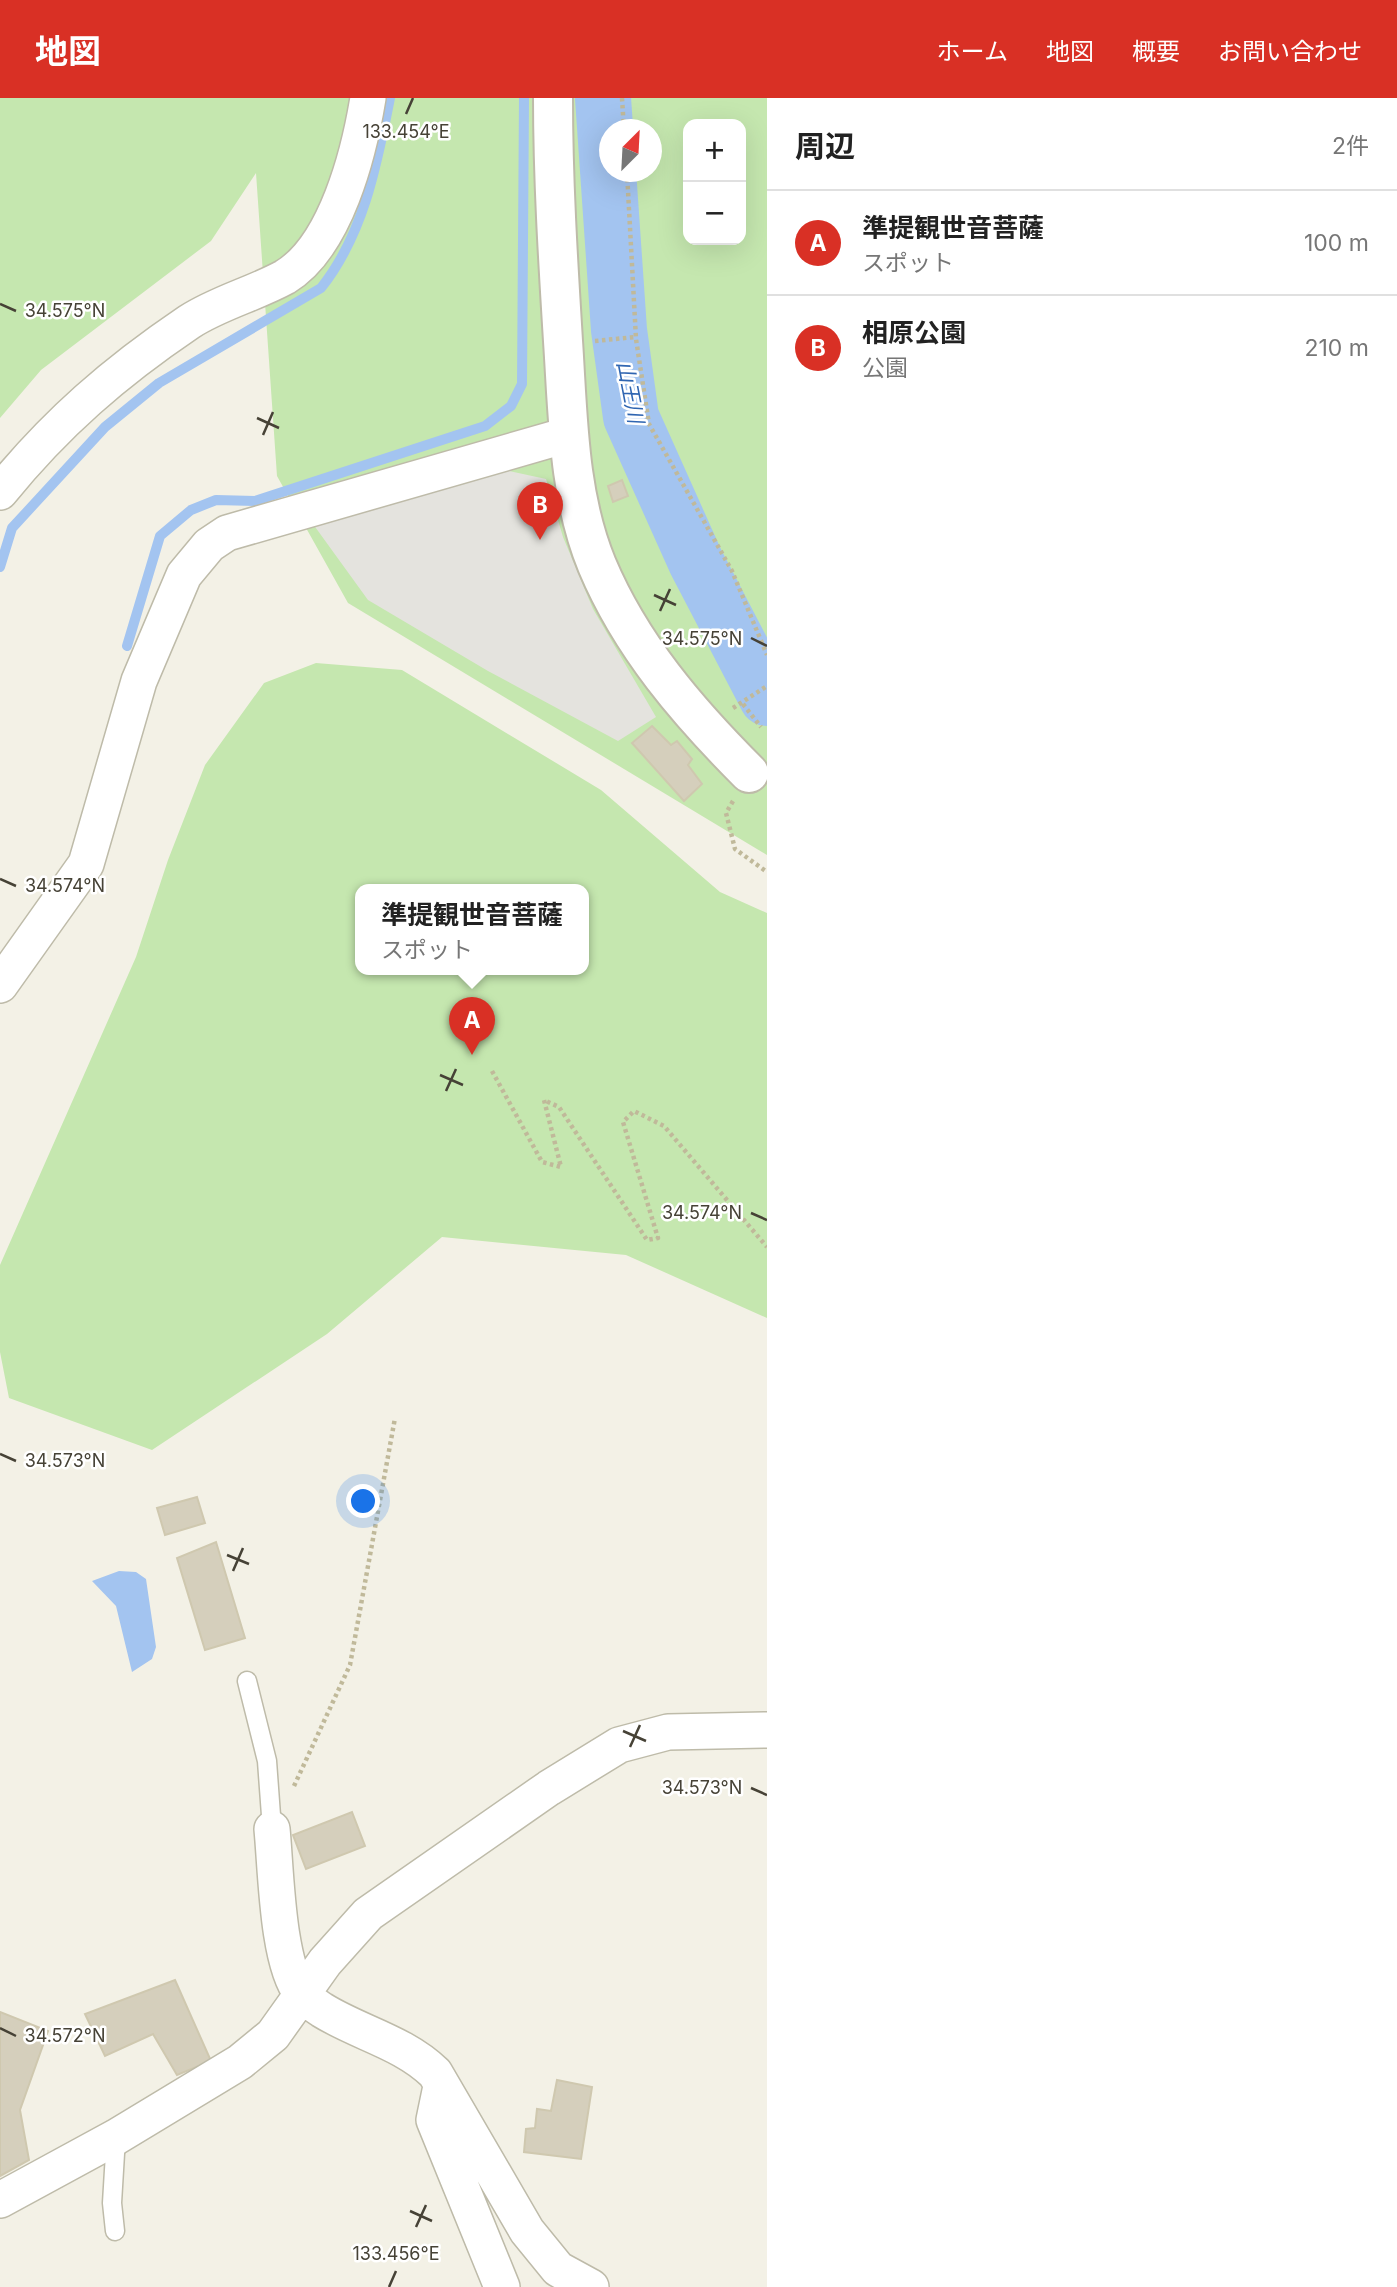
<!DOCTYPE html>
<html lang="ja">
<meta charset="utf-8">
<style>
:root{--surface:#fff;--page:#f6f6f6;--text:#222;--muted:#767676;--line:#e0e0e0;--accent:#d93025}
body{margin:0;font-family:Inter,"Noto Sans JP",sans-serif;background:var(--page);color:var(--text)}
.controls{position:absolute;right:21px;top:21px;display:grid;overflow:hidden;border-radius:14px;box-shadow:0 7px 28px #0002}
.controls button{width:63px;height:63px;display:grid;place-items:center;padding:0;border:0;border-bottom:2px solid var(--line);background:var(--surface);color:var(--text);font:35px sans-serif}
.compass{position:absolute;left:599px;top:21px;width:63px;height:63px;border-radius:50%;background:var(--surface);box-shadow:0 7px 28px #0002;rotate:24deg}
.you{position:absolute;left:364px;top:1404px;width:24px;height:24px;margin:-18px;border:5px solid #fff;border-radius:50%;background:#1a73e8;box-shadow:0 0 0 10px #1a73e833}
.badge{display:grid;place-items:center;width:46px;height:46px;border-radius:50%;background:var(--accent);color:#fff;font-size:23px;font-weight:700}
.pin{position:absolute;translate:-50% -58px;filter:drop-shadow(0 2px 4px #0008)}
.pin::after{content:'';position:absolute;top:37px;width:24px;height:21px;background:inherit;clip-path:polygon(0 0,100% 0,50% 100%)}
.popup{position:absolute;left:355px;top:786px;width:234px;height:91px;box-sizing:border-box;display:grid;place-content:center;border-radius:14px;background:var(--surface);filter:drop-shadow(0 2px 5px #0005);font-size:23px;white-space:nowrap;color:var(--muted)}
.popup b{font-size:26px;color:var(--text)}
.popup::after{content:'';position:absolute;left:50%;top:100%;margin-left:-14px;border:14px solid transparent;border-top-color:var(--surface)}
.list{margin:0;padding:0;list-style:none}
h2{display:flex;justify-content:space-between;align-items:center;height:91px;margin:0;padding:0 28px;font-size:30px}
h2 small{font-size:23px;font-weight:400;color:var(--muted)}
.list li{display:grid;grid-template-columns:46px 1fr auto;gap:21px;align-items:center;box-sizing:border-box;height:105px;padding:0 28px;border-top:2px solid var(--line)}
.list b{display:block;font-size:26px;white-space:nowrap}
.list p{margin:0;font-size:23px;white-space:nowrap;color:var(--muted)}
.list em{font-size:23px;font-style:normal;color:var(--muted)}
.map{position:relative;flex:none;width:767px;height:2189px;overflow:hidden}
header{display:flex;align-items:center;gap:42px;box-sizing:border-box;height:98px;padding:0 35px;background:var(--accent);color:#fff}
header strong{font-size:33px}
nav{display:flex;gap:38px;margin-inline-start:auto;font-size:24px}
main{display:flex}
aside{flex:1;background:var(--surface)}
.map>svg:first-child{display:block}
</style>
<header>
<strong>地図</strong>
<nav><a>ホーム</a><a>地図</a><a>概要</a><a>お問い合わせ</a></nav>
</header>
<main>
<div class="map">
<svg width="767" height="2189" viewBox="0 0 767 2189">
<rect width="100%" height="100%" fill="#f3f1e6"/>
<path fill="#c5e7af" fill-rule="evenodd" d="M0,0H767V757L348,505L277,378L256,75L211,143L41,272L0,320ZM688,26H741V142H688ZM610,32H652V74H610Z
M316,565L402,572L601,692L720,794L767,815V1220L626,1157L442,1139L327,1236L152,1352L9,1300L0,1254V1167L136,859L168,762L205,667L264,585ZM360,791H584V871H360Z"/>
<path fill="#e4e3de" d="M491,369L546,381L563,439L593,511L656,619L618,643L488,573L368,502L313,426Z"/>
<path fill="#a3c4f0" d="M119,1473L136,1474L146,1481L156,1549L152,1561L132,1574L116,1508L92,1483Z"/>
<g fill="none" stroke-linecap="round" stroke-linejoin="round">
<path stroke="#a3c4f0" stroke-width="10" d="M0,469L12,430L105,329L159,285L321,190C364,136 377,66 390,0
M127,548L160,438L191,412L216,402L255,403L485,328L511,308L522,286L524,0"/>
<path stroke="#a3c4f0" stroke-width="56" d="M603,0L619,232L631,319L696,464L767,600"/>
</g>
<path fill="#d5cfbc" stroke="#cfc8af" stroke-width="2" d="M622,382L628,398L613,404L608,388Z
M652,628L671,647L677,643L692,661L688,667L702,686L684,703L632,645Z
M197,1399L205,1425L165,1437L157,1410Z
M216,1444L245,1540L205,1552L177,1460Z
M352,1714L365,1748L306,1771L293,1737Z
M175,1882L211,1963L177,1977L153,1936L105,1958L85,1916Z
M0,1914L48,1933L20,2012L29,2062L0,2078Z
M557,1982L592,1989L581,2061L524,2054L526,2031L535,2030L537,2011L551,2013Z"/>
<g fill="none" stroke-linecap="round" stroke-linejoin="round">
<g stroke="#bebba9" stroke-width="21">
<path id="service" d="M247,1583L267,1663L272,1731
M115,2133L112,2105L116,2039"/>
</g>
<g stroke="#bebba9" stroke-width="38">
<path id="minor" d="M0,394C56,325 115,274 189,224C218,205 254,196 285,179C336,148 359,55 368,0
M0,887L86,766L139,583L184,477L209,447L227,435L567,337
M272,1731C276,1771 277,1865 301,1895C305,1901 316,1908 322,1912C359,1935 403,1944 435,1975L527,2133L558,2171L591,2189
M440,1993L434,2022L502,2189
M0,2102L116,2039L240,1964L273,1937L325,1864L368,1816L549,1690L619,1647L668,1634L767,1632"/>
</g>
<g stroke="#bebba9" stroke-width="42">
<path id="tertiary" d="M553,0C553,82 558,162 563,243C568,318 568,397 597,467C631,548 688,614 749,675"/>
</g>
<path stroke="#c0b99a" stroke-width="4.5" stroke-dasharray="3.5 3.5" stroke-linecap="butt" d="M622,0L624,32
M627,74L636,241L649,326L732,473L767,557
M595,243L635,239
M743,606L761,629
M733,610L767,588
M733,703L726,715L735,751L767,774
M492,973L542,1064L561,1069L544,1002L559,1009L647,1142L658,1140L623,1024L634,1013L664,1028L767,1149
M294,1688L350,1567L395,1320"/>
<use href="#service" stroke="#fff" stroke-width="18"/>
<use href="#minor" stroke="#fff" stroke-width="35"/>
<use href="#tertiary" stroke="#fff" stroke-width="38"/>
</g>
<path fill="none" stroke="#464236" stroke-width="2.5" d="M406,16L413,0M0,206L16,213M257,320L279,330M263,337L273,314M654,497L676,507M660,513L670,491M751,540L767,548M0,781L16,788M440,977L463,987M446,993L456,971M751,1115L767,1122M0,1356L16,1363M227,1457L249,1466M233,1473L243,1450M623,1633L646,1643M630,1649L640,1627M751,1690L767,1697M0,1930L16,1938M410,2113L432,2123M416,2129L426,2107M389,2189L396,2173"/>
<g text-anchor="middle" stroke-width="5" stroke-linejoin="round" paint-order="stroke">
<g font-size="21" font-style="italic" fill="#2f65b1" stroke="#fff">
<text transform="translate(630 294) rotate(79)" y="7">山王川</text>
</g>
</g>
<g font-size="18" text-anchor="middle" fill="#464236" stroke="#fff" stroke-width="5" stroke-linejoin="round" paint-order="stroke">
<text x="406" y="40">133.454°E</text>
<text x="65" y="219">34.575°N</text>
<text x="702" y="547">34.575°N</text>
<text x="65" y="794">34.574°N</text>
<text x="702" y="1121">34.574°N</text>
<text x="65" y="1369">34.573°N</text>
<text x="702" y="1696">34.573°N</text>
<text x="65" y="1944">34.572°N</text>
<text x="396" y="2162">133.456°E</text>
</g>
</svg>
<div class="controls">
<button>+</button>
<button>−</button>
</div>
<svg class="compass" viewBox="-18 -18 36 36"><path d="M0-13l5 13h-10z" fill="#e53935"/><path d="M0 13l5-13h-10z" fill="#767676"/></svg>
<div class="you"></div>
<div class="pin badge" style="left:472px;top:957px">A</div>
<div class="popup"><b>準提観世音菩薩</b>スポット</div>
<div class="pin badge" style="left:540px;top:442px">B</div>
</div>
<aside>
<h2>周辺<small>2件</small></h2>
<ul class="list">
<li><span class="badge">A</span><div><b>準提観世音菩薩</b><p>スポット</p></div><em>100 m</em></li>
<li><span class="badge">B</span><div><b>相原公園</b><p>公園</p></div><em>210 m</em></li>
</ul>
</aside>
</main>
